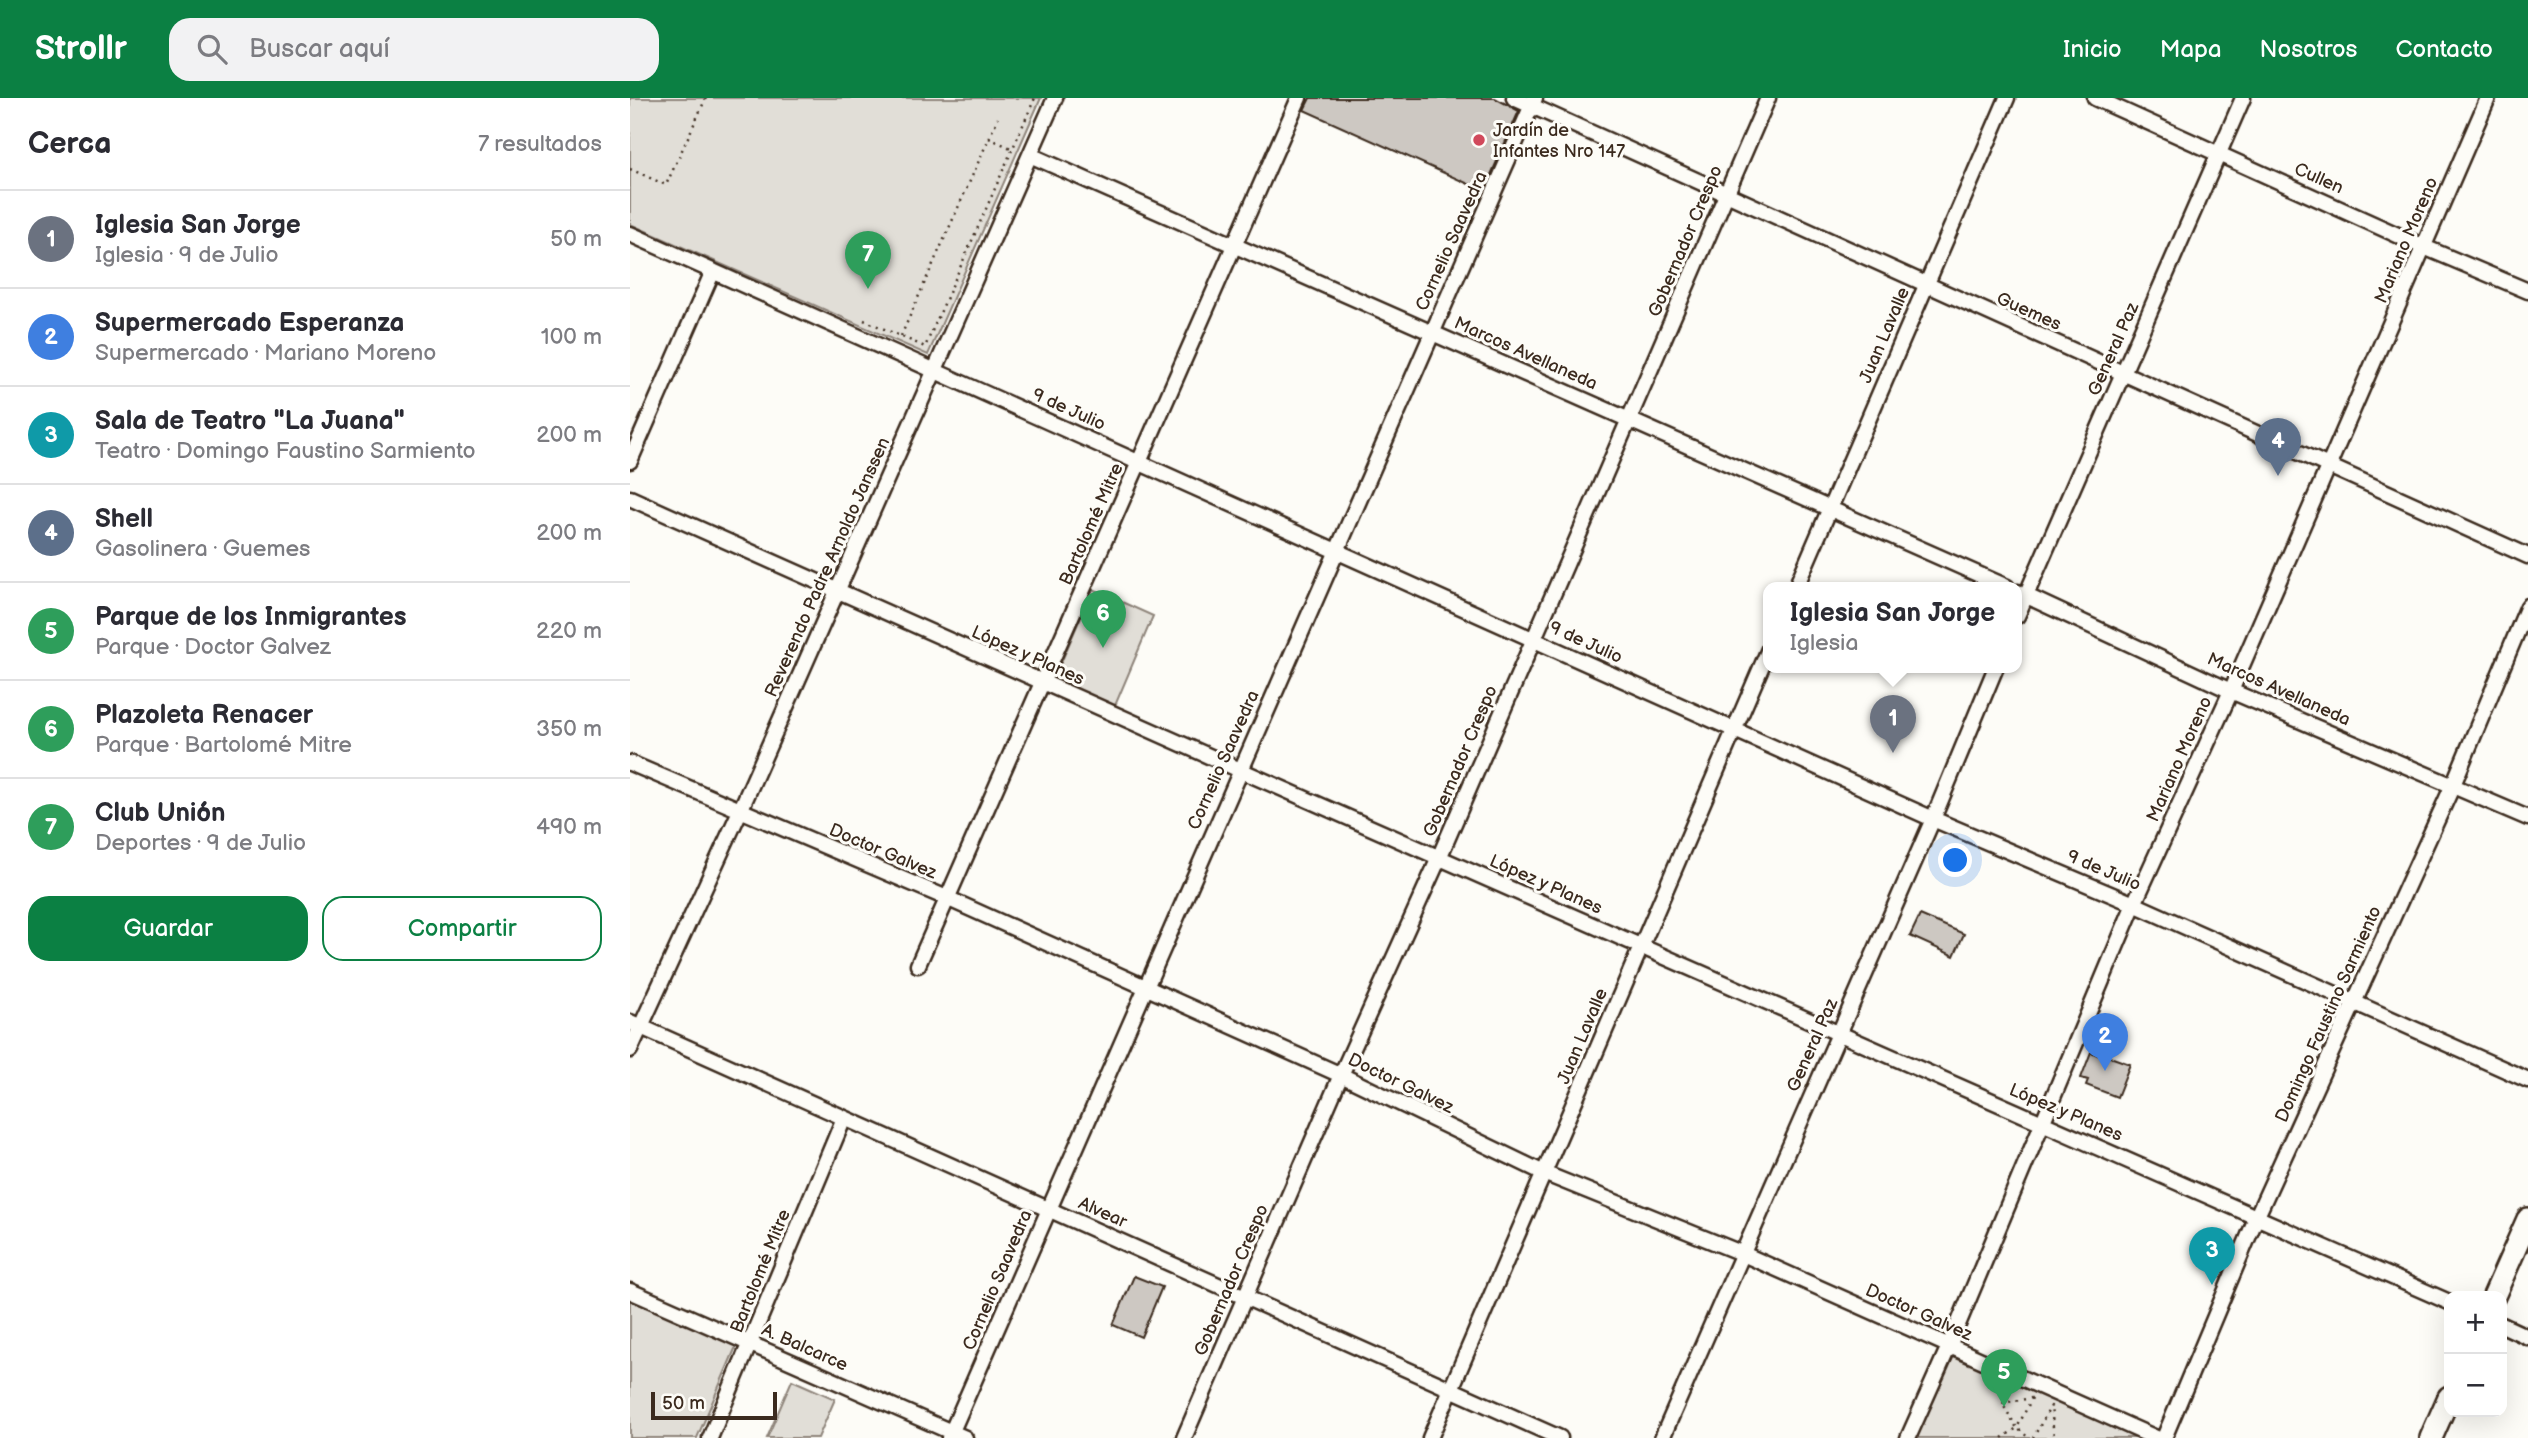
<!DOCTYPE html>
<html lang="es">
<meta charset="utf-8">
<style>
:root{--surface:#fff;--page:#f2f2f3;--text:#2b2b33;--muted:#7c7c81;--line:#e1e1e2;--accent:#0b8043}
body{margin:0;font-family:"Balsamiq Sans",sans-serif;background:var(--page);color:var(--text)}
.controls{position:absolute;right:21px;bottom:21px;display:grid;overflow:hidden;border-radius:14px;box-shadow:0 7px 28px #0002}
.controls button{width:63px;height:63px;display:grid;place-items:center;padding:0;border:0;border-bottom:2px solid var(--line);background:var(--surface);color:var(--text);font:35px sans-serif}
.scale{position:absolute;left:21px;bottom:18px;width:126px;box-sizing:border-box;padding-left:7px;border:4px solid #3b2a1e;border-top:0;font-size:19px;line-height:24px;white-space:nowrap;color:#3b2a1e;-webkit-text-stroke:5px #fdfcf7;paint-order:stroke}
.you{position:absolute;left:1326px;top:763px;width:24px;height:24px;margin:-18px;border:5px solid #fff;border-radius:50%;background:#1a73e8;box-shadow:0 0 0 10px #1a73e833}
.badge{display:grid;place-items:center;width:46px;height:46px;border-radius:50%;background:var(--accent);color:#fff;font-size:23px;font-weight:700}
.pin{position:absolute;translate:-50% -58px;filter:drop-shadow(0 2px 4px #0008)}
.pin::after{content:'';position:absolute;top:37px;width:24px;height:21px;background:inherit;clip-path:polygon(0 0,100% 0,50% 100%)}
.popup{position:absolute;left:1133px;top:484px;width:259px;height:91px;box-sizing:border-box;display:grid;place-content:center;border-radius:14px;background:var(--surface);filter:drop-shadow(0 2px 5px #0005);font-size:23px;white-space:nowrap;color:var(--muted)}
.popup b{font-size:26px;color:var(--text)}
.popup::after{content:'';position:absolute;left:50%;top:100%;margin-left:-14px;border:14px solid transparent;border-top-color:var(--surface)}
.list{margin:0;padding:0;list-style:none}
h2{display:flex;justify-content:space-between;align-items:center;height:91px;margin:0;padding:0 28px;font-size:30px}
h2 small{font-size:23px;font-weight:400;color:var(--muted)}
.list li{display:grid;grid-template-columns:46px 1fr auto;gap:21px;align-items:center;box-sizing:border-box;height:98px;padding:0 28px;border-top:2px solid var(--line)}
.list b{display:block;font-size:26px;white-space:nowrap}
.list p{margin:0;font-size:23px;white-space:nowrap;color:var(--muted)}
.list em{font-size:23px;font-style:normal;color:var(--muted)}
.actions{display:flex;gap:14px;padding:21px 28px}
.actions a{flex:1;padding:16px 0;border:2px solid var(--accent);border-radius:21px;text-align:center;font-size:24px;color:var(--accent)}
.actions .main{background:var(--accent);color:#fff}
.icon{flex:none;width:38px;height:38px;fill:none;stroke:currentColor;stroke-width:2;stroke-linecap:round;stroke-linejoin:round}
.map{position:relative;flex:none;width:1898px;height:1340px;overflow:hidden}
header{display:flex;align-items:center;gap:42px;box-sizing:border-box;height:98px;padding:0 35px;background:var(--accent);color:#fff}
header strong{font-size:33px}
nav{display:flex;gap:38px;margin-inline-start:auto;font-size:24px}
.search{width:490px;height:63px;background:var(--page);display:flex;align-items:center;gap:18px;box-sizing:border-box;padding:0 24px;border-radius:21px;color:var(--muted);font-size:26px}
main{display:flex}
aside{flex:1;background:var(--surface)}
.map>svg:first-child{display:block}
</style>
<header>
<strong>Strollr</strong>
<div class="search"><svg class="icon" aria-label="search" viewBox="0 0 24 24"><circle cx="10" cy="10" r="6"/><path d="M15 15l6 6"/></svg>Buscar aquí</div>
<nav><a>Inicio</a><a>Mapa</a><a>Nosotros</a><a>Contacto</a></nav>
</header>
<main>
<aside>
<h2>Cerca<small>7 resultados</small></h2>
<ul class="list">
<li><span class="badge" style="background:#6b7280">1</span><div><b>Iglesia San Jorge</b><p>Iglesia · 9 de Julio</p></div><em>50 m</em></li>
<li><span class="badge" style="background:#3f7fe0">2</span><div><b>Supermercado Esperanza</b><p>Supermercado · Mariano Moreno</p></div><em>100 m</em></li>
<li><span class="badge" style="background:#0f9aa8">3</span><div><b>Sala de Teatro &quot;La Juana&quot;</b><p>Teatro · Domingo Faustino Sarmiento</p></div><em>200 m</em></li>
<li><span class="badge" style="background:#5c6f8a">4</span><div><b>Shell</b><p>Gasolinera · Guemes</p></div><em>200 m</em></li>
<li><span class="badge" style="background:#2e9e5b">5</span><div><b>Parque de los Inmigrantes</b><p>Parque · Doctor Galvez</p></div><em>220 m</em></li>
<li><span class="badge" style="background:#2e9e5b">6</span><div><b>Plazoleta Renacer</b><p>Parque · Bartolomé Mitre</p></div><em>350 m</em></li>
<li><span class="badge" style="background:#2e9e5b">7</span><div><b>Club Unión</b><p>Deportes · 9 de Julio</p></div><em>490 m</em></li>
</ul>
<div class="actions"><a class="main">Guardar</a><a>Compartir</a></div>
</aside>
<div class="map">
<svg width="1898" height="1340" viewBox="0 0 1898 1340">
<rect width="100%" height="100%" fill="#fdfcf7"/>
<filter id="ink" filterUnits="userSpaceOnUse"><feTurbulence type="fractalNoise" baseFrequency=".0143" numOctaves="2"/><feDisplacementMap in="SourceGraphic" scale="14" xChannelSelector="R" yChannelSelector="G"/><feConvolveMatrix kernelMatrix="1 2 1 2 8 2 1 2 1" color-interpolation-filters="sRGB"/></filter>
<g filter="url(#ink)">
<path fill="#e1ded7" stroke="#8e847a" stroke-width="2" d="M0,0H411L298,257L0,126Z
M463,491L523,518L484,610L423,583Z
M0,1199L108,1244L67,1340H0Z
M1319,1248L1525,1340H1278Z
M162,1282L205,1301L188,1340H137Z"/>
<path fill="#cdc8c2" stroke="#3b2a1e" stroke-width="2" d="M680,0H865L889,13L854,93L674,12Z
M1290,817L1334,836L1324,858L1280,838Z
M1461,954L1468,957L1469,955L1500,966L1487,999L1456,987L1458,982L1451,980Z
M504,1178L532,1189L511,1239L483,1227Z"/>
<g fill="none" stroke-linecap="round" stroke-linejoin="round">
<g stroke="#3b2a1e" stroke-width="19">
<path id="minor" d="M884,0L1898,458
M1465,0L1794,149L1898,193
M400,57L1377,489
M0,136L1303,721L1504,806L1898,982
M0,363L83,173
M0,400L610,672L1819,1204
M1166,489L1377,0
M1388,494L1601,593L1898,720
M1387,518L1613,0
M0,665L319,801L711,977L916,1076L1111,1155L1526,1340
M288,867L669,0
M0,924L930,1340
M0,952L110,713L425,0
M0,1193L335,1340
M1872,1227L1898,1239
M80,1340L214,1020
M319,1340L905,0
M554,1340L711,977L809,760L1138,0
M800,1340L1139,551
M1032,1340L1303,721L1366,569
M1278,1340L1319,1248L1504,806L1601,593L1858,0
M1534,1340L1627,1118L1823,687L1898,508"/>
</g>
<g stroke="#3b2a1e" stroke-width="26">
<path id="secondary" d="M1864,1198L1898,1121
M1801,1340L1819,1299"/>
</g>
<path stroke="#3b2a1e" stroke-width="2.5" stroke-dasharray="2 5" stroke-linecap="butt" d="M359,40L383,51
M0,71L36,87L76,0
M234,222L295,249L405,0
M271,238L368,20
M1402,1300L1387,1330L1372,1305Z
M1372,1340L1387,1330L1399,1340
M1403,1340L1421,1308L1424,1340"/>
<use href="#minor" stroke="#fdfcf7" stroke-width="14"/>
<use href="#secondary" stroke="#fdfcf7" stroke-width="21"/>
</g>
</g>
<circle fill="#d1495b" stroke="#fdfcf7" stroke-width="2.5" cx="849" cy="42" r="7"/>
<g text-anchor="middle" stroke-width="6" stroke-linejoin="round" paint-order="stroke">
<g font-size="18" fill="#3b2a1e" stroke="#fdfcf7" text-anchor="start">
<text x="863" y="38">Jardín de<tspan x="863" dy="21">Infantes Nro 147</tspan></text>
</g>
<g font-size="18" fill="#3b2a1e" stroke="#fdfcf7">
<text transform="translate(1689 80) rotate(24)" y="6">Cullen</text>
<text transform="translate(1776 142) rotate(-67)" y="6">Mariano Moreno</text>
<text transform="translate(821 143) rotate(-66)" y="6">Cornelio Saavedra</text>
<text transform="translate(1055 143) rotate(-67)" y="6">Gobernador Crespo</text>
<text transform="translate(1399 213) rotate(24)" y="6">Guemes</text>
<text transform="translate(1254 237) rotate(-67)" y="6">Juan Lavalle</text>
<text transform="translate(1483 251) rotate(-66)" y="6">General Paz</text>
<text transform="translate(896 255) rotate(24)" y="6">Marcos Avellaneda</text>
<text transform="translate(439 311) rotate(24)" y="6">9 de Julio</text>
<text transform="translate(461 426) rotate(-66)" y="6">Bartolomé Mitre</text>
<text transform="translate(197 469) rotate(-66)" y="6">Reverendo Padre Arnoldo Janssen</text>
<text transform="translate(956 544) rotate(24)" y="6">9 de Julio</text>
<text transform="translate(398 557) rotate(24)" y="6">López y Planes</text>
<text transform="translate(1649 591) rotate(24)" y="6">Marcos Avellaneda</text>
<text transform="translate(1549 661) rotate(-66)" y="6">Mariano Moreno</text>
<text transform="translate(593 662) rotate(-66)" y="6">Cornelio Saavedra</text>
<text transform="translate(830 663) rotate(-67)" y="6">Gobernador Crespo</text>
<text transform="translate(253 753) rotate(23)" y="6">Doctor Galvez</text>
<text transform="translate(1474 772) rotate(23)" y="6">9 de Julio</text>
<text transform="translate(916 786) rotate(24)" y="6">López y Planes</text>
<text transform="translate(1698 916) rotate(-66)" y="6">Domingo Faustino Sarmiento</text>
<text transform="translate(952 938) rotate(-67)" y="6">Juan Lavalle</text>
<text transform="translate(1182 947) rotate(-66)" y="6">General Paz</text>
<text transform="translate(771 985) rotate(26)" y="6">Doctor Galvez</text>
<text transform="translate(1436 1014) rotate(23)" y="6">López y Planes</text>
<text transform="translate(473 1114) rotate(24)" y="6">Alvear</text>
<text transform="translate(130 1173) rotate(-68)" y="6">Bartolomé Mitre</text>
<text transform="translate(367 1182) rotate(-67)" y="6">Cornelio Saavedra</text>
<text transform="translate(601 1182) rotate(-67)" y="6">Gobernador Crespo</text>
<text transform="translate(1289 1214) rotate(24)" y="6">Doctor Galvez</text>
<text transform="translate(175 1249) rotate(24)" y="6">A. Balcarce</text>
</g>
</g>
</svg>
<div class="controls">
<button>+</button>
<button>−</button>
</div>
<div class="scale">50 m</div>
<div class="you"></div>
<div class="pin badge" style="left:1263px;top:655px;background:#6b7280">1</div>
<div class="popup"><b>Iglesia San Jorge</b>Iglesia</div>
<div class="pin badge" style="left:1475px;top:973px;background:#3f7fe0">2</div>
<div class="pin badge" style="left:1582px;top:1187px;background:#0f9aa8">3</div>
<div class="pin badge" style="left:1648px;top:378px;background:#5c6f8a">4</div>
<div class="pin badge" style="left:1374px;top:1309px;background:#2e9e5b">5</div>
<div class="pin badge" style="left:473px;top:550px;background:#2e9e5b">6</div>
<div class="pin badge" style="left:238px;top:191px;background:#2e9e5b">7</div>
</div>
</main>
